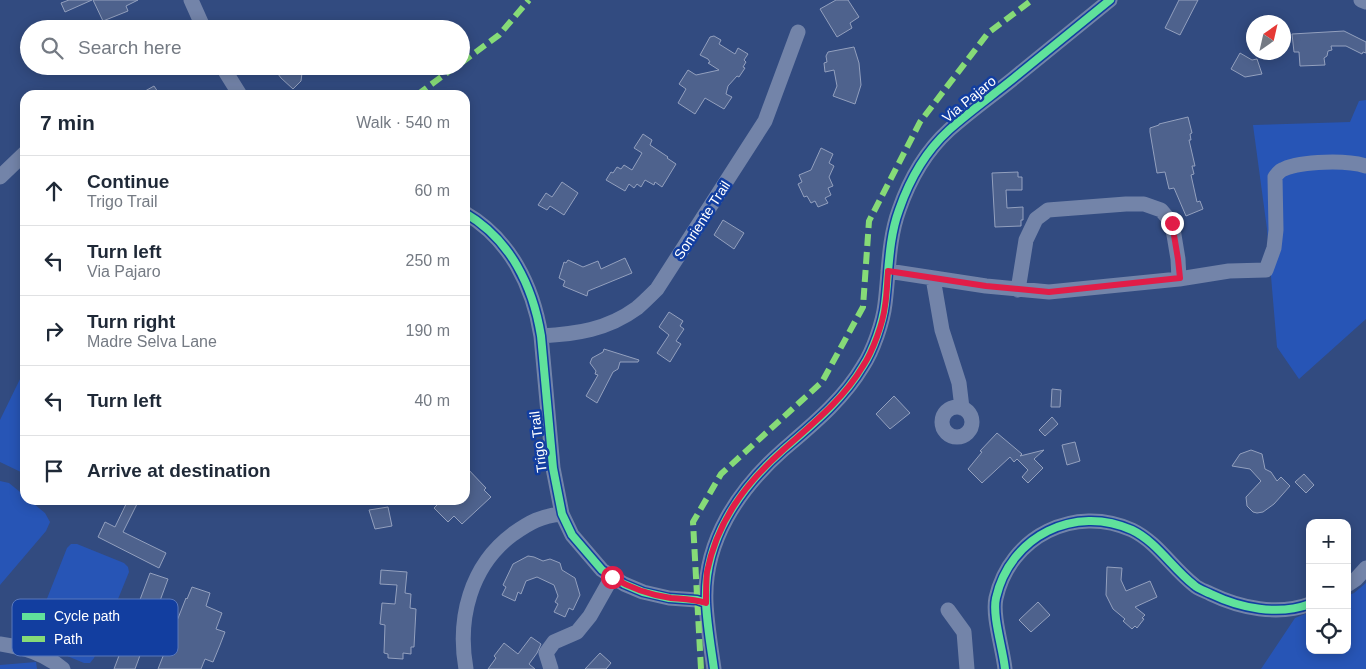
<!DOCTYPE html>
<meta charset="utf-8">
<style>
:root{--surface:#fff;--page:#f2f2f3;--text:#1f2937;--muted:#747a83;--line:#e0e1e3}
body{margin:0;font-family:Arial,sans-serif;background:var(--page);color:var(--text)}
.controls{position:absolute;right:15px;bottom:15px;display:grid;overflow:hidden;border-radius:10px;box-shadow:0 2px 12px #0003}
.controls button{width:45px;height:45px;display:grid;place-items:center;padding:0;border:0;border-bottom:1px solid var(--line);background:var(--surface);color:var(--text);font:25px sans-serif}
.compass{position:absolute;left:1246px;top:15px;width:45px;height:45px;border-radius:50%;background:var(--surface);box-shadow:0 2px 12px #0003;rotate:34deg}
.stop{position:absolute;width:15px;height:15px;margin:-11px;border:4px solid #e11d48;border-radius:50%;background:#fff}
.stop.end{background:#e11d48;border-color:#fff;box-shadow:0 1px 5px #0008}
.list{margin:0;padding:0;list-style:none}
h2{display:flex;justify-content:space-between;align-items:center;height:65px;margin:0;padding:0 20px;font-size:21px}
h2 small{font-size:16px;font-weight:400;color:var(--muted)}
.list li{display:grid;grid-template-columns:32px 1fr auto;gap:15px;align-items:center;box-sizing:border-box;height:70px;padding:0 20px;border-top:1px solid var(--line)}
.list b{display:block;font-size:19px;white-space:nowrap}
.list p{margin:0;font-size:16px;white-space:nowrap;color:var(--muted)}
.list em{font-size:16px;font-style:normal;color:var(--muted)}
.icon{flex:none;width:28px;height:28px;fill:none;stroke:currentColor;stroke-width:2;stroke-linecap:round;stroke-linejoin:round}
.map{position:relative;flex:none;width:1366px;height:669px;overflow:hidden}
.search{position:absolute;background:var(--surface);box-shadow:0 2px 12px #0003;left:20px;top:20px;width:450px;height:55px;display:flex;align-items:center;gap:12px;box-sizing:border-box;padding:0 18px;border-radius:28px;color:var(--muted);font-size:19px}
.panel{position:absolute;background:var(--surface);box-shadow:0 2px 12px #0003;left:20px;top:90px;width:450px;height:415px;border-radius:15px}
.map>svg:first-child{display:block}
</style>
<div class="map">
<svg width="1366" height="669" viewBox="0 0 1366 669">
<rect width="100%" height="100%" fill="#324b80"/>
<path fill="#2755b6" d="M1366,100V319L1299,379L1277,347L1267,229L1253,125L1350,122L1359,101Z
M21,377L25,379V474L0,462V420Z
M0,481L9,483L25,496V500H29L45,513L50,522L46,531L0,585Z
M71,544H77L124,563L128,567L129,572L94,658L90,663H84L36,643L33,639V634L67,548Z
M1366,583V669H1261L1295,618L1310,612V650H1347V596L1354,593Z
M36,662L37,669H0V665Z"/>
<path fill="#4e628d" stroke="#93a0be" d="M69,0H92L65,12L61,3Z
M93,0H138L126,6L128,11L103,21Z
M836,0H848L859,17L850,23L852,28L837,37L820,9Z
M1179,0H1198L1180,35L1165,28Z
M1344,31L1366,42V53L1363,52L1362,54L1346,46H1331L1332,50L1328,51L1327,56L1324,58L1325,65L1300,66L1299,52H1294L1292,34Z
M714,36L721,40L719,44L735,54L738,48L748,54L744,60L746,62L743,67L745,68L739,77L737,76L728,86L726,94L732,97L724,109L705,98L695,114L678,103L686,89L679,84L688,70L696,75L719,70L708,63L710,62L708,59L700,55L710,37Z
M854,47L859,63L861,85L855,104L833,96L837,86L834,70L825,72L824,63L827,62L826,56L828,52Z
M1240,53L1252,60L1257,59L1262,74L1245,77L1231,69Z
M272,66H299L302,73L301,81L293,89L281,78Z
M154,86L160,95H138Z
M1188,117L1192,133L1190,134L1191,140H1189L1195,166H1192L1194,174L1191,175L1197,202L1200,201L1203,209L1186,216L1174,188L1169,189L1165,172L1157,173L1150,132V128L1159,125V124Z
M643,134L652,140L650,145L668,157L667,158L676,164L662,187L655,182L654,185L645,180L641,187L637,184L634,188L629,184L625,191L606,180L611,172L613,173L617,167L621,169L624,165L632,170L642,153L634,148Z
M821,148L833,154L829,163L834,166L829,177L833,186L828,188L831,195L825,198L828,203L818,207L815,201L811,203L807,196L804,197L798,184L802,182L799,175L811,170Z
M1018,172V177H1022V190H1006L1007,208L1023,207V220H1021V226L995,227L992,173Z
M562,182L578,193L564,215L550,206L547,210L538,205L546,193L552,197Z
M723,220L744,233L734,249L714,235Z
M625,258L632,273L588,291L587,296L563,286L565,281L559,278L564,262L566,263L568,260L583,267L598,261L601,269Z
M669,312L683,321L680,326L684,329L676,341L681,344L670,362L657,353L669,335L659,327Z
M604,349L639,360L638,362H620L618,369L613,372L597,403L586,396L598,375L595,374L596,371L590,363L592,358L603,352Z
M1052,389L1061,390L1060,407H1051Z
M894,396L910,413L890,429L876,414Z
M1052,417L1058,424L1045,436L1039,430Z
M997,433L1022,454L1020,456L1044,450L1034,459L1043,468L1028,483L1022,477L1028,470L1017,459L1014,462L1010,457L982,483L968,469L982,452L980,451Z
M1075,442L1080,461L1067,465L1062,445Z
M1251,450L1262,454L1265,469L1271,472L1277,481L1281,477L1290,486L1274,504L1263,512L1257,513L1253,512L1247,506L1246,497L1261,481L1250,469L1232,466L1240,454Z
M465,466L486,488L484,490L491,497L462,524L454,516L448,522L434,508L442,500H445L450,505L455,500H465Z
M1304,474L1314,485L1306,493L1295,482Z
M128,500H139L123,532L166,553L159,568L98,537L105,522L115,527Z
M388,507L392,526L375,529L369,510Z
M528,556L534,557L543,561L550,559L560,563L562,570L575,578L580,595L573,610L569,608L565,617L554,612L558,604L555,602L558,596L554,585L537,577L526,581L521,594L518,592L515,601L502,595L506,587L503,585L513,564Z
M1107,567L1122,568L1121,580L1126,591L1150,581L1157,597L1135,607L1145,615L1142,618L1144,619L1137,628L1135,626L1132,629L1123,621L1125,619L1113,609L1106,595Z
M381,570L407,572L405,593L411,594L410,608L416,609L414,647H411V654L403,653V659L388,658V654L384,653L385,625L380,624L382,603L395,604L397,585L380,584Z
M150,573L168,579L135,669H114Z
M192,587L210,593L206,606L222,613L216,629L225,632L220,645L213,662L205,659L201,669H158L186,598L187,599Z
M1038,602L1050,615L1031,632L1019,620Z
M531,637L541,644L537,653L529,664L535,669H488L496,658L494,656L504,643L518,654Z
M600,653L611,663L606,669H585Z"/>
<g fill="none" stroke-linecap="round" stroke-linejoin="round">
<path stroke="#7384a9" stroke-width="15" d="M191,0L204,29
M1361,0L1366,2
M222,66L240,95
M0,177L25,153
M465,213C510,239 533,286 541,336L553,468L562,514L572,535L602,570L624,584L643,592L669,598L697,600L706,603
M888,271L986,286L1049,292L1179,279L1229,271L1266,270L1274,248L1276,230L1275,177C1278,173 1280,170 1284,169C1302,161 1347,160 1366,166
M933,278L942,330L959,383L962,408
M1018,290L1026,240L1036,219L1048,210L1126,204H1144L1161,210L1172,223L1178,259L1179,279
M541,336C576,334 607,330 637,308C644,302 651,295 657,289L765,121L798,32
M942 422a15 15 0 1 1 30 0a15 15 0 1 1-30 0Z
M1347,585L1356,579L1366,568
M948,610L964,632L967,669
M0,644C25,648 42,652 63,669
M466,669C457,619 470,566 513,534C530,522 541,516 562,514
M551,669L546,653L554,642L577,632L590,616L612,577
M714,669C711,647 707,625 706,603C703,541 739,489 783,450C812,425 843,400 863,366C873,351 883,322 885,304C889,273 888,240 899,210C909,181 926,151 949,130C969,112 993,95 1014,78C1046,52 1078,26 1110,0
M1005,669C1003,649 992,616 996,598C1010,536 1075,504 1132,530C1157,542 1172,568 1194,585C1198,589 1205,591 1211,594C1240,608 1278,616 1310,604"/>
<path stroke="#86db77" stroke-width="6" stroke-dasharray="12 6" stroke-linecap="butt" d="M461,63L499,35L529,0
M417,95L456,66
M701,669L693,522L721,474L822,382L863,307L869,221L920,122L988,33L1032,0"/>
<g stroke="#123ea0" stroke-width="11">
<path id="cycleway" d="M465,213C510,239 533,286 541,336L553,468L562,514L572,535L602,570L624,584L643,592L669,598L697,600L706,603
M714,669C711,647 707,625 706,603C703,541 739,489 783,450C812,425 843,400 863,366C873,351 883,322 885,304C889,273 888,240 899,210C909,181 926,151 949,130C969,112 993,95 1014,78C1046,52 1078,26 1110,0
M1005,669C1003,649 992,616 996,598C1010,536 1075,504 1132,530C1157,542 1172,568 1194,585C1198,589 1205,591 1211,594C1240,608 1278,616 1310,604"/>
</g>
<use href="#cycleway" stroke="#60e19b" stroke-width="8"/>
</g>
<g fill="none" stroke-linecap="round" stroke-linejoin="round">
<path stroke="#e11d48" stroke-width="6" d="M612,577C630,588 650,595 671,598C683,599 694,599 706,603C706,593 706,582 707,572C717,522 744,485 782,451C811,425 843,400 863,366C873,351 883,323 885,306C887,294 887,283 888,271L986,286L1049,292L1180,278L1178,259L1172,223"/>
</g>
<g text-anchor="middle" stroke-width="5" stroke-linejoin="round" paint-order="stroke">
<g font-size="14" fill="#fff" stroke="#123ea0">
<text transform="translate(969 99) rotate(-39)" y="5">Via Pajaro</text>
<text transform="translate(702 220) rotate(-57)" y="5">Sonriente Trail</text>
<text transform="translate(538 442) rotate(-97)" y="5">Trigo Trail</text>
</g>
</g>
<rect x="12" y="599" width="166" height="57" rx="8" fill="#123ea0" stroke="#5978bc" stroke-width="1"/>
<rect x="22" y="613" width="23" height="7" fill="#60e19b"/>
<rect x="22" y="636" width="23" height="6" fill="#86db77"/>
<g font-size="14" fill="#fff">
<text x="54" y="621">Cycle path</text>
<text x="54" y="644">Path</text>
</g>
</svg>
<div class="controls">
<button>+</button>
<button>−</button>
<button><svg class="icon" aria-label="locate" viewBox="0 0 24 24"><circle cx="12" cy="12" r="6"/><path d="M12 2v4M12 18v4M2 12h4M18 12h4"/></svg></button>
</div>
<svg class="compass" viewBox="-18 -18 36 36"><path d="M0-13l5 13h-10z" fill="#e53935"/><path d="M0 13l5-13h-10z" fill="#747a83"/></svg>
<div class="stop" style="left:612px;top:577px"></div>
<div class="stop end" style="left:1172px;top:223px"></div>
<div class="search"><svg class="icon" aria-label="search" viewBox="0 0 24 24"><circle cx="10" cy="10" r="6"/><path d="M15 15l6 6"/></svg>Search here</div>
<section class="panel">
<h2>7 min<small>Walk · 540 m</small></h2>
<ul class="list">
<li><svg class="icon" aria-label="ahead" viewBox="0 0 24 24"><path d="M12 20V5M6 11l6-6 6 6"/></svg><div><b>Continue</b><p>Trigo Trail</p></div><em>60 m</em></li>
<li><svg class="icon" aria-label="left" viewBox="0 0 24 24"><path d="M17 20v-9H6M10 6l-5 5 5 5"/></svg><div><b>Turn left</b><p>Via Pajaro</p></div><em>250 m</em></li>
<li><svg class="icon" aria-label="right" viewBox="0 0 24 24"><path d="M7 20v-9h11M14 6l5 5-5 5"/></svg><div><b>Turn right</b><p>Madre Selva Lane</p></div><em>190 m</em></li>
<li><svg class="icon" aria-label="left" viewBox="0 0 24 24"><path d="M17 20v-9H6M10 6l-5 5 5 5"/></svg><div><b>Turn left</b></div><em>40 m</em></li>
<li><svg class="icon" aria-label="arrive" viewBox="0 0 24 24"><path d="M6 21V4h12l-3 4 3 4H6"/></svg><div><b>Arrive at destination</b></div></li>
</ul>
</section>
</div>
